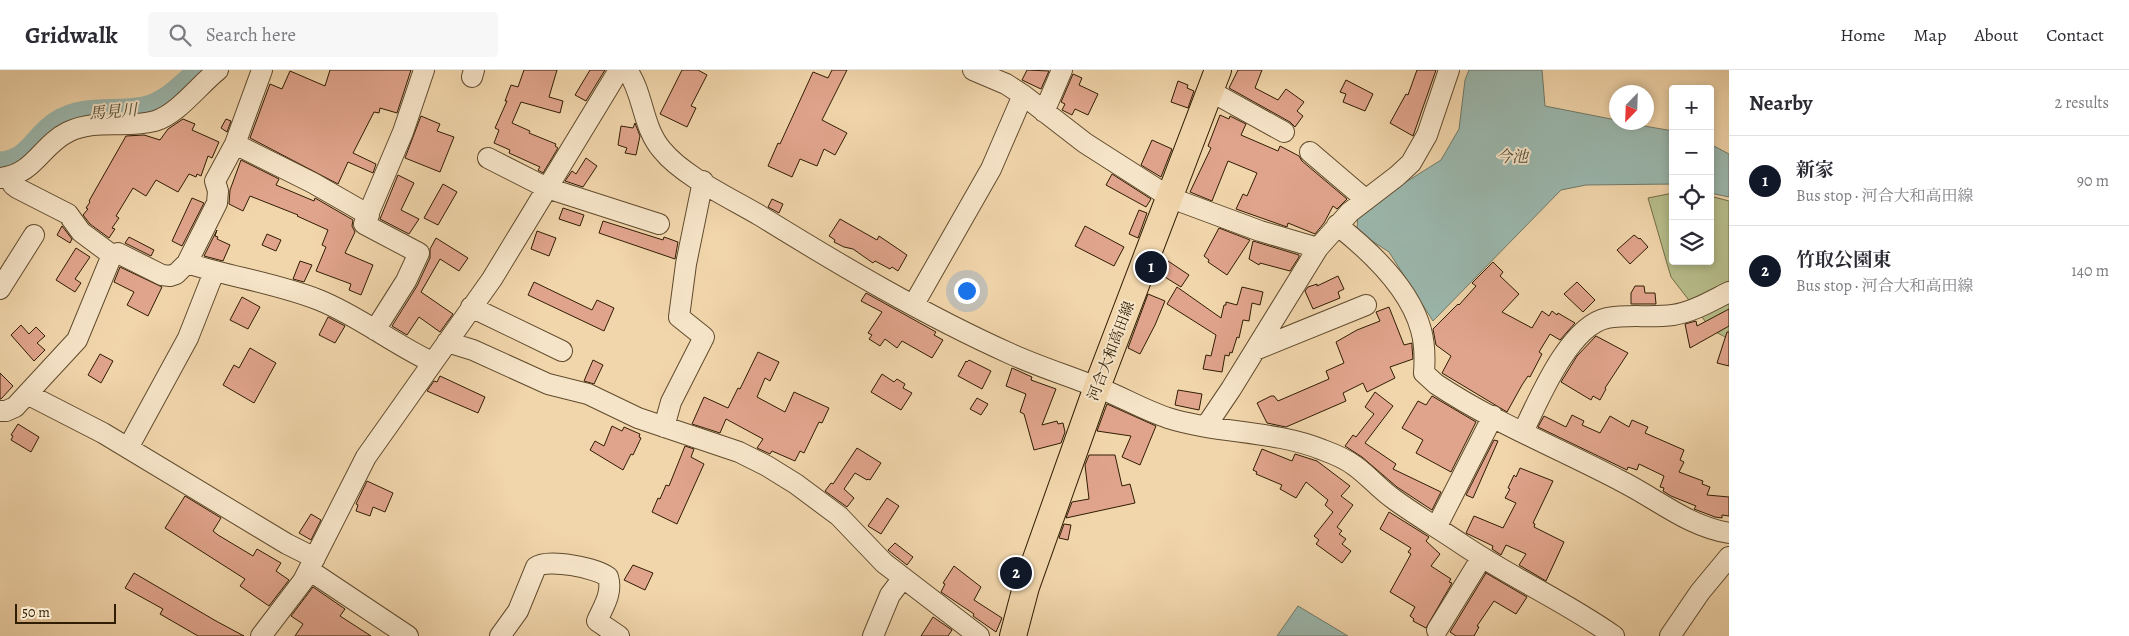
<!DOCTYPE html>
<meta charset="utf-8">
<style>
:root{--surface:#fff;--page:#f7f7f7;--text:#2b2b33;--muted:#7c7c81;--line:#e1e1e2;--accent:#111827}
body{margin:0;font-family:Alegreya,"Noto Serif JP",serif;background:var(--page);color:var(--text)}
.controls{position:absolute;right:15px;top:15px;display:grid;overflow:hidden;border-radius:5px;box-shadow:0 2px 8px #0003}
.controls button{width:45px;height:45px;display:grid;place-items:center;padding:0;border:0;border-bottom:1px solid var(--line);background:var(--surface);color:var(--text);font:25px sans-serif}
.compass{position:absolute;left:1609px;top:15px;width:45px;height:45px;border-radius:50%;background:var(--surface);box-shadow:0 2px 8px #0003;rotate:203deg}
.scale{position:absolute;left:15px;bottom:12px;width:101px;box-sizing:border-box;padding-left:5px;border:2px solid #301d03;border-top:0;font-size:14px;line-height:18px;white-space:nowrap;color:#301d03;-webkit-text-stroke:4px #f6e4c8;paint-order:stroke}
.you{position:absolute;left:966px;top:220px;width:18px;height:18px;margin:-12px;border:4px solid #fff;border-radius:50%;background:#1a73e8;box-shadow:0 0 0 8px #1a73e833}
.badge{display:grid;place-items:center;width:32px;height:32px;border-radius:50%;background:var(--accent);color:#fff;font-size:16px;font-weight:700}
.pin{position:absolute;translate:-50% -50%;border:2px solid #fff;box-shadow:0 1px 5px #0006}
.list{margin:0;padding:0;list-style:none}
h2{display:flex;justify-content:space-between;align-items:center;height:65px;margin:0;padding:0 20px;font-size:21px}
h2 small{font-size:16px;font-weight:400;color:var(--muted)}
.list li{display:grid;grid-template-columns:32px 1fr auto;gap:15px;align-items:center;box-sizing:border-box;height:90px;padding:0 20px;border-top:1px solid var(--line)}
.list b{display:block;font-size:19px;white-space:nowrap}
.list p{margin:0;font-size:16px;white-space:nowrap;color:var(--muted)}
.list em{font-size:16px;font-style:normal;color:var(--muted)}
.icon{flex:none;width:28px;height:28px;fill:none;stroke:currentColor;stroke-width:2;stroke-linecap:round;stroke-linejoin:round}
.map{position:relative;flex:none;width:1729px;height:566px;overflow:hidden}
header{display:flex;align-items:center;gap:30px;box-sizing:border-box;height:70px;padding:0 25px;background:var(--surface);border-bottom:1px solid var(--line)}
header strong{font-size:24px}
nav{display:flex;gap:28px;margin-inline-start:auto;font-size:18px}
.search{width:350px;height:45px;background:var(--page);display:flex;align-items:center;gap:12px;box-sizing:border-box;padding:0 18px;border-radius:5px;color:var(--muted);font-size:19px}
main{display:flex}
aside{flex:1;background:var(--surface)}
.map>svg:first-child{display:block}
</style>
<header>
<strong>Gridwalk</strong>
<div class="search"><svg class="icon" aria-label="search" viewBox="0 0 24 24"><circle cx="10" cy="10" r="6"/><path d="M15 15l6 6"/></svg>Search here</div>
<nav><a>Home</a><a>Map</a><a>About</a><a>Contact</a></nav>
</header>
<main>
<div class="map">
<svg width="1729" height="566" viewBox="0 0 1729 566">
<rect width="100%" height="100%" fill="#f1d5ab"/>
<filter id="stains"><feTurbulence type="fractalNoise" baseFrequency=".004" numOctaves="4"/><feColorMatrix values="0 0 0 0 .2 0 0 0 0 .09 0 0 0 0 .02 0 0 0 .5 -.17"/></filter>
<radialGradient id="worn" r=".72"><stop offset=".6" stop-color="#630" stop-opacity="0"/><stop offset="1" stop-color="#630" stop-opacity=".3"/></radialGradient>
<path fill="#b7be8b" stroke="#746e47" d="M1673,123V191H1710V126L1729,131V269L1712,260L1671,207L1648,128Z"/>
<path fill="#9bb8ae" stroke="#707a6a" d="M1469,0H1542L1545,36L1616,50V52L1627,53L1673,61V114L1586,115L1561,120L1433,251L1389,182L1357,161L1358,142L1441,90L1459,59L1465,10Z
M1710,74L1729,84V127L1710,123Z
M1298,536L1348,566H1277Z"/>
<g fill="none" stroke-linecap="round" stroke-linejoin="round">
<path stroke="#9bb8ae" stroke-width="25" d="M0,94C31,92 35,67 58,53C84,36 116,45 144,39C167,34 184,15 201,0"/>
</g>
<path fill="#e0a48c" stroke="#301d03" d="M330,0H411L397,43L380,38L379,43L374,42L353,83L376,94L373,103L348,92L338,114L250,68L270,14L282,19L290,1L325,16Z
M524,0H557L549,27L563,31L560,43L521,32L512,53L530,61L529,63L556,74L555,76L558,78L543,103L538,100L540,97L509,83L510,80L494,73L499,60L495,58L507,31H505L511,15L518,17Z
M590,0H605L586,31L575,25Z
M682,0H698L707,5L691,36L696,38L687,57L660,44Z
M832,0H847L822,50L847,63L835,85L824,79L817,96L800,89L792,107L768,96L778,73L780,74L813,2L828,8Z
M1027,0L1049,1L1041,19L1022,10Z
M1238,0H1262L1255,18L1278,30L1286,19L1304,32L1297,41L1303,46L1295,57L1290,52L1229,18Z
M1417,0H1436L1413,66L1390,53L1406,24L1408,25Z
M1073,4L1082,8L1079,15L1098,24L1088,45L1075,39L1072,45L1062,40L1065,34L1061,32Z
M1346,10L1373,24L1365,41L1343,32L1346,24L1340,22Z
M1178,11L1188,15L1187,18L1194,21L1188,38L1171,32Z
M1220,45L1229,49L1230,46L1246,54L1241,65L1278,81L1280,76L1299,86L1302,91L1347,129L1337,139L1333,136L1324,153L1315,164L1288,153L1287,157L1236,139L1243,124L1247,126L1257,103L1228,91L1212,131L1190,122L1211,78L1208,76Z
M421,46L440,54L437,61L454,67L440,102L405,88Z
M183,49L195,54L192,60L219,72L212,88L208,86L201,106L197,104L196,107L189,104L178,122L156,110L146,126L133,118L116,146L119,148L112,158L115,159L109,168L90,154L83,145L88,139L86,138L90,132L89,131L126,66L144,65L160,70L168,59Z
M226,49L231,51L227,62L221,58Z
M635,53L640,66L636,85L625,83L627,78L618,75L621,56L633,58Z
M1152,70L1172,79L1161,107L1141,95Z
M586,88L597,96L583,117L565,111L572,101L576,104Z
M241,90L279,109L276,115L314,131L315,128L353,150L352,156L355,162L345,183L373,195L361,225L349,220L351,214L316,201L326,177L322,175L328,160L297,146L298,145L250,126L243,141L229,134L230,120Z
M1112,104L1151,129L1146,137L1106,115Z
M398,105L414,113L401,140L419,149L409,164L380,149Z
M443,114L457,122L438,155L424,148Z
M192,128L204,133L182,176L172,171Z
M772,129L783,134L779,143L768,137Z
M563,138L584,145L580,156L559,149Z
M1139,140L1147,143L1138,168L1129,164Z
M840,149L877,170L879,166L907,185L898,201L892,197L890,199L875,191L873,193L853,179L844,177L834,172L835,170L829,166Z
M603,151L663,170L664,167L678,172L675,189L599,163Z
M62,156L72,169L70,173L57,165Z
M1085,156L1124,177L1114,196L1075,176Z
M1219,158L1250,170L1227,205L1208,192L1209,190L1204,186Z
M217,160L215,166L218,167L217,169L230,175L223,191L204,186Z
M537,161L556,168L549,186L531,179Z
M267,164L281,170L276,181L262,175Z
M1634,165L1639,169L1640,168L1648,177L1630,194L1617,180Z
M129,167L154,180L151,186L125,173Z
M436,168L468,188L459,201L440,189L421,222L453,244L440,262L419,247L407,265L392,256L417,216L430,188V179Z
M1253,171L1299,185V187L1290,201L1260,193L1259,195L1249,189Z
M76,178L90,187L75,209L81,213L75,222L56,210Z
M300,191L312,195L304,212L293,209Z
M1168,191L1189,205L1181,217L1160,204Z
M1493,192L1503,202L1500,206L1519,224L1502,242L1532,258L1542,241L1549,246L1552,241L1557,245L1558,243L1575,253L1560,270L1550,264L1539,282L1542,284L1530,307L1528,306L1522,315L1507,342L1442,303L1451,286L1436,275L1433,259L1458,234L1459,235L1476,216L1472,213Z
M120,197L162,217L148,246L127,235L134,222L114,212Z
M1338,206L1344,219L1338,222L1340,228L1313,239L1305,221L1308,217L1317,214V216Z
M534,212L592,240L597,230L614,238L604,261L528,225Z
M1577,212L1595,230L1583,242L1564,224Z
M1635,216H1644L1645,223H1655L1656,234H1631V223Z
M1177,217L1221,248L1224,235H1226V232L1237,235L1242,217L1263,222L1260,235L1252,233L1249,251L1243,250L1239,268L1237,267L1232,283L1230,282L1229,286L1225,285L1222,302L1203,299L1206,285L1211,286L1216,265L1167,234Z
M866,223L936,262L934,265L943,270L932,288L902,271L897,278L885,269L880,276L869,269L872,265L868,263L882,242L861,231Z
M1148,224L1165,231L1155,255L1140,284L1128,278Z
M242,227L260,237L248,259L230,250Z
M1389,237L1404,275L1412,273V277L1413,289L1390,297L1395,308L1367,322L1363,313L1343,323L1346,331L1286,357L1267,353L1257,333L1271,326H1274L1278,331L1329,309L1326,301L1344,293L1336,272L1357,260L1380,251L1376,242Z
M1729,239V256L1690,278L1685,254L1696,251L1697,256Z
M328,247L345,256L335,273L319,265Z
M21,255L29,264L36,257L45,266L37,273L45,280L34,291L11,265Z
M1727,262H1729V296L1717,293Z
M1596,266L1628,283L1605,318L1606,319L1600,330L1593,326L1591,330L1561,312L1577,286Z
M250,278L276,293L254,333L223,315L234,295L239,298Z
M758,282L779,292L770,311L765,308L757,327L785,342L794,322L829,338L822,353L819,352L804,383L800,381L795,391L772,381L770,384L757,378L763,369L726,349L720,363L692,354L704,327L728,338L738,318L740,319Z
M100,284L113,291L101,313L88,305Z
M593,290L603,295L594,314L584,311Z
M969,290L991,301L982,319L958,306L966,291L967,292Z
M1012,298L1032,307L1031,310L1056,319L1042,355L1057,351L1058,354L1063,353L1065,362L1061,373L1034,380L1024,344L1020,342L1026,324L1006,316Z
M0,303L13,316L1,329H0Z
M882,304L894,312L897,309L905,314L903,318L912,323L901,340L871,322Z
M440,306L485,327L478,343L427,321L434,311L437,312Z
M1178,320L1202,324L1199,340L1175,335Z
M1375,322L1393,336L1365,373L1396,394L1393,399L1441,422L1432,440L1397,417L1362,387L1345,376L1353,365L1356,367L1374,344L1365,337Z
M1432,326L1476,352L1451,402L1416,383L1423,370L1402,358L1418,331L1426,335Z
M977,328L988,334L981,345L970,339Z
M1107,334L1156,356L1140,395L1122,387L1131,366L1097,361Z
M1572,345L1584,351L1582,355L1600,363L1610,346L1629,357L1632,350L1648,357L1645,363L1684,380L1680,390L1684,392L1679,402L1703,411L1702,414L1710,417L1707,425L1729,427V446L1722,445V448L1715,447L1694,439L1696,436L1671,426L1663,421L1664,418L1660,417L1664,406L1639,394L1637,400L1628,397L1627,400L1538,357L1544,346L1566,357Z
M18,354L39,367L31,382L11,370L13,366L11,365Z
M612,356L622,361L624,357L640,364L639,367L641,368L633,385L631,384L623,400L590,380L595,371L604,376Z
M1494,370L1498,371L1473,428L1466,425Z
M685,376L694,379L691,387L704,394L677,454L652,442L658,428L660,429L666,415L669,416Z
M857,378L881,393L870,410L868,409L867,410L855,403L844,419L854,428L847,437L825,421L831,413L833,414Z
M1262,379L1292,391L1295,384L1317,391L1350,416L1341,426L1353,435L1337,457L1342,461L1339,464L1346,469L1342,474L1351,481L1342,493L1316,474L1319,470L1314,466L1333,442L1325,435L1328,430L1306,412L1296,428L1280,419L1282,415L1256,404L1257,402L1253,400Z
M1089,385H1115L1122,416L1130,414L1135,433L1066,448L1072,432L1089,429L1085,395Z
M1520,398L1553,411L1533,453L1535,454L1534,457L1564,472L1546,511L1519,495L1526,484L1506,475L1501,485L1492,479L1493,476L1466,463L1474,446L1503,458L1516,433L1505,428L1510,419L1508,418L1514,405L1516,407Z
M367,411L393,423L385,442L373,437L370,446L356,441L358,435L356,434Z
M185,426L221,448L213,461L218,465L253,486L257,479L281,493L276,501L289,510L269,536L240,516L245,509L165,458Z
M887,428L899,436L881,464L868,456Z
M1389,442L1429,467L1426,471L1440,484L1431,496L1451,509L1449,512L1452,513L1426,558L1413,551L1414,549L1410,546L1415,537L1390,522L1411,484L1408,482L1411,478L1380,459Z
M311,444L321,450L311,470L299,463Z
M1064,454L1071,455L1068,470L1059,468Z
M895,473L913,487L907,495L888,480Z
M633,495L653,503L645,520L624,510Z
M954,496L981,517L974,530L1002,548L996,562L973,546L974,544L941,522L945,514L943,513Z
M134,503L216,551L244,566H198L160,544L163,539L125,518Z
M1486,503L1527,527L1516,544L1494,531L1477,556L1479,557L1474,566H1456L1450,562Z
M313,517L345,539L340,546L371,566H295L303,554L291,546Z
M933,547L952,560L948,566H921Z"/>
<g fill="none" stroke-linecap="round" stroke-linejoin="round">
<g stroke="#604b2d" stroke-width="22">
<path id="minor" d="M627,0C644,24 642,57 662,80C683,106 730,128 759,145C840,195 924,245 1011,284C1040,297 1069,306 1099,318C1122,327 1144,340 1168,348C1219,364 1274,360 1323,380C1334,384 1346,389 1355,396C1369,406 1380,420 1395,430C1417,446 1441,460 1463,475C1512,508 1566,532 1614,566
M973,0L1006,14L1023,25L1085,73L1171,128L1260,161L1318,178
M472,7L474,0
M1210,21L1284,62
M1044,42L1062,0
M235,74L313,113L369,145
M1310,82L1365,129
M488,88L547,118L659,154
M10,107L13,115L17,118L68,144L81,162L112,185
M0,108C34,105 41,75 68,62C96,48 127,59 155,51C178,44 199,15 218,0
M1337,155C1370,181 1410,218 1421,260C1425,274 1425,289 1424,303L1436,314C1493,352 1558,378 1619,410C1656,428 1687,456 1729,463
M187,193C230,207 276,213 319,230C359,246 393,274 432,292
M0,219L34,165
M914,234L991,99L1023,25
M471,237L562,281
M375,260L406,211L419,183L364,154L403,62L424,0
M447,272L473,280L548,314L588,324L638,348L739,382L767,396L796,414L839,446L884,493L979,566
M1255,280L1366,235
M27,324L103,363L287,474L315,488
M0,341H6L15,337L77,270L112,185L118,183L162,205L170,206L176,204L187,193L217,133L218,121L215,111L235,74L262,0
M1206,356L1231,319L1318,178L1350,142L1397,106L1411,93L1427,65L1449,0
M664,357L671,332L704,267L679,247L686,194L703,111
M1523,362C1539,329 1569,256 1607,248C1629,244 1651,248 1673,245C1693,242 1711,231 1729,222
M128,378L188,268L214,202
M1437,456L1493,346
M309,500L408,566
M1437,560L1482,487
M261,566L303,511L366,387L492,209L619,0
M500,566L518,541L536,497C547,488 597,498 608,507C613,523 603,537 597,551L619,566
M873,566L890,525L903,508
M1670,566L1700,522L1729,487"/>
</g>
<g stroke="#301d03" stroke-width="28">
<path id="major" d="M1013,566L1026,517L1097,317L1218,0"/>
</g>
<use href="#minor" stroke="#f6e4c8" stroke-width="20"/>
<use href="#major" stroke="#f1d5ab" stroke-width="26"/>
</g>
<g text-anchor="middle" stroke-width="4" stroke-linejoin="round" paint-order="stroke">
<g font-size="15" fill="#301d03" stroke="#f6e4c8">
<text transform="translate(1111 281) rotate(-69)" y="5">河合大和高田線</text>
</g>
<g font-size="16" font-style="italic" fill="#504c36" stroke="#f6e4c8">
<text transform="translate(113 41) rotate(-5)" y="6">馬見川</text>
<text x="1512" y="92">今池</text>
</g>
</g>
<rect width="100%" height="100%" filter="url(#stains)"/>
<rect width="100%" height="100%" fill="url(#worn)"/>
</svg>
<div class="controls">
<button>+</button>
<button>−</button>
<button><svg class="icon" aria-label="locate" viewBox="0 0 24 24"><circle cx="12" cy="12" r="6"/><path d="M12 2v4M12 18v4M2 12h4M18 12h4"/></svg></button>
<button><svg class="icon" aria-label="layers" viewBox="0 0 24 24"><path d="M12 4l9 5-9 5-9-5zM3 14l9 5 9-5"/></svg></button>
</div>
<svg class="compass" viewBox="-18 -18 36 36"><path d="M0-13l5 13h-10z" fill="#e53935"/><path d="M0 13l5-13h-10z" fill="#7c7c81"/></svg>
<div class="scale">50 m</div>
<div class="you"></div>
<div class="pin badge" style="left:1151px;top:197px">1</div>
<div class="pin badge" style="left:1016px;top:503px">2</div>
</div>
<aside>
<h2>Nearby<small>2 results</small></h2>
<ul class="list">
<li><span class="badge">1</span><div><b>新家</b><p>Bus stop · 河合大和高田線</p></div><em>90 m</em></li>
<li><span class="badge">2</span><div><b>竹取公園東</b><p>Bus stop · 河合大和高田線</p></div><em>140 m</em></li>
</ul>
</aside>
</main>
